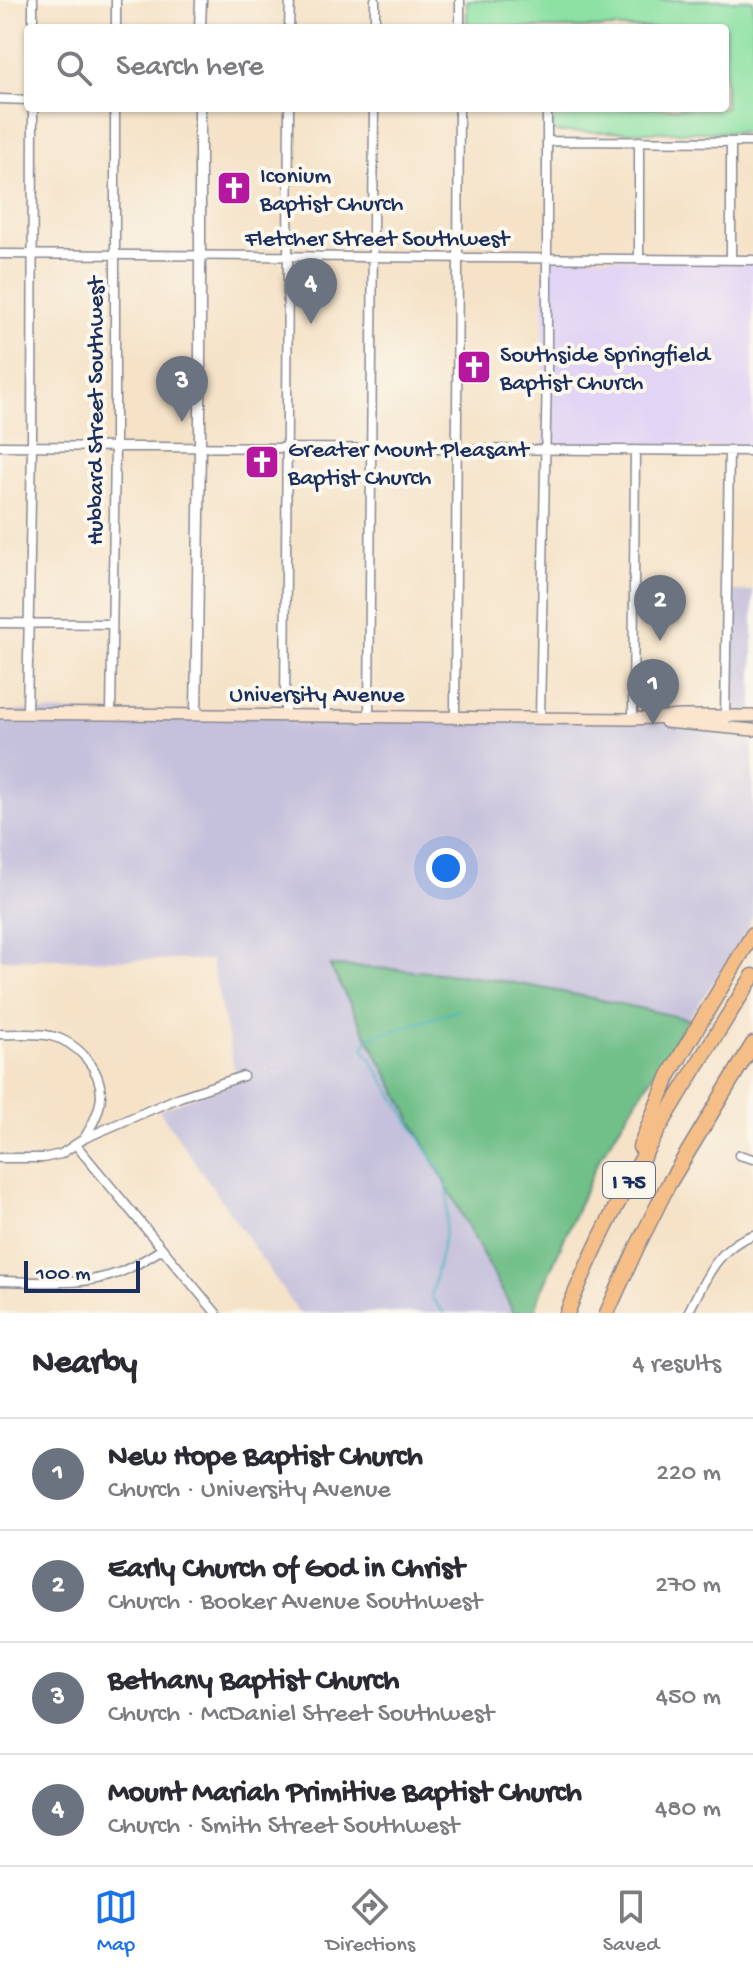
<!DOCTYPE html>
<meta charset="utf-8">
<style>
:root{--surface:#fff;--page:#f2f2f3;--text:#2b2b33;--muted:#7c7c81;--line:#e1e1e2;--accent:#1a73e8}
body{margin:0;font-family:"Gochi Hand",sans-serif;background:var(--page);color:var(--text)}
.scale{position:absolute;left:24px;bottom:20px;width:116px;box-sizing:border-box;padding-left:8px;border:4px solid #1b2f5e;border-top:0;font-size:22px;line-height:28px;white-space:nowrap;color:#1b2f5e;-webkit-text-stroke:6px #fbf7ec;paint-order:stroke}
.you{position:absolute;left:446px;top:868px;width:28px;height:28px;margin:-20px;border:6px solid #fff;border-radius:50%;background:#1a73e8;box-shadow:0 0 0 12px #1a73e833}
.badge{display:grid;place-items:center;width:52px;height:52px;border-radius:50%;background:var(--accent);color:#fff;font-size:26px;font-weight:700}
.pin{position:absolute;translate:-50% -66px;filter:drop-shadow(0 2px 4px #0008)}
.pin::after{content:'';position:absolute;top:42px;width:28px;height:24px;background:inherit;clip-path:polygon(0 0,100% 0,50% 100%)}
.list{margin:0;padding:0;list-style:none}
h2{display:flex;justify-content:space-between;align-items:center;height:104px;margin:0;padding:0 32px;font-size:34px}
h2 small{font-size:26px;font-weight:400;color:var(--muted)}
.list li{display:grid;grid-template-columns:52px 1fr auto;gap:24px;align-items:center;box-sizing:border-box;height:112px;padding:0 32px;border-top:2px solid var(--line)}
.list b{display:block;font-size:30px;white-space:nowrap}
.list p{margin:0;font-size:26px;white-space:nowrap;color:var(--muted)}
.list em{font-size:26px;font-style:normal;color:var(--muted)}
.icon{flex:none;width:44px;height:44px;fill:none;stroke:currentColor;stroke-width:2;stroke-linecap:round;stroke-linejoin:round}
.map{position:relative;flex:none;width:753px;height:1313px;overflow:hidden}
.search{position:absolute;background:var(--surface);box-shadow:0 2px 6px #0004;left:24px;right:24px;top:24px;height:88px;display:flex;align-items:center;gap:20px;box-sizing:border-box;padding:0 28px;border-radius:8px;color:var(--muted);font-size:30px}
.sheet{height:552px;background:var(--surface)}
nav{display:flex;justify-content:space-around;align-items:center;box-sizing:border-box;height:112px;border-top:2px solid var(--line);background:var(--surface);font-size:22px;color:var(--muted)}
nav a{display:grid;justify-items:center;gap:4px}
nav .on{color:var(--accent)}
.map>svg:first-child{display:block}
</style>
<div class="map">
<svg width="753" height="1313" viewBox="0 0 753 1313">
<rect width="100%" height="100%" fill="#fbf7ec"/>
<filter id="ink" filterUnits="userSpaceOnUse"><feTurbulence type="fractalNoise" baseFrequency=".0125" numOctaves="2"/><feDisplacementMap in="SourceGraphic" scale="16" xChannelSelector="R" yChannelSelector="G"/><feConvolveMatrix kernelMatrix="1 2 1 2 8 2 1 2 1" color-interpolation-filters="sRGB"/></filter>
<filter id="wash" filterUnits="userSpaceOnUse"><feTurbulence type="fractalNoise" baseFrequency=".006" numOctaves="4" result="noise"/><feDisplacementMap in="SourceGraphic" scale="32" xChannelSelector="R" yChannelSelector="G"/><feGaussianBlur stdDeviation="1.8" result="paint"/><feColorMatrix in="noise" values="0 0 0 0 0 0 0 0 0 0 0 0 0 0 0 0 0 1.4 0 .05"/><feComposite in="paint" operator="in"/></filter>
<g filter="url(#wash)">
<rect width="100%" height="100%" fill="#f5e2c7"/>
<path fill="#e1d4f4" d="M543,255L753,264V447H543Z"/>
<path fill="#c5c0db" d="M731,591H753V915L740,944L688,1019L595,998L499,981L377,968L331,966L514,1313H299L159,1110L237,1081L211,960L0,959V711L727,717Z"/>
<path fill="#8ce1a3" stroke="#548880" stroke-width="2" d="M467,0H753V132H553V108H725V28H467Z"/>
<path fill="#71bf89" stroke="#467774" stroke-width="2" d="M330,966C387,968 445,972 502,981C564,991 626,1005 688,1019L597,1163L540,1294L534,1313H514Z"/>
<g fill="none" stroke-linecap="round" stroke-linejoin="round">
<path stroke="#46b5c0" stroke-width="2" d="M444,1313L431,1297L445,1233L448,1200L447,1182L363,1047L369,1038L459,1010"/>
</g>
</g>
<g filter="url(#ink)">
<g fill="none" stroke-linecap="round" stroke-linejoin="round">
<g stroke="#888892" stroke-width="11">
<path id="minor" d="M33,0V28
M116,0V28
M289,28L290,0
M375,28V0
M460,28V0
M0,99L28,100
M547,141L753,142
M731,142V259
M0,254L753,260
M639,259V141
M0,446L753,451
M0,623L112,624
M27,713L32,446L33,108
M111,714L115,447V108
M285,715L289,108
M369,716L374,108
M455,716L459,108
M540,717L547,372V108
M633,719L635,450
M725,721L729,450
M0,1034C16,1035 36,1032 51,1036C77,1042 101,1068 101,1096C100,1111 93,1124 85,1137
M76,1145L216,1313
M739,1155L753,1159
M0,1158H43L61,1154L85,1138L180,1097L243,1076
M0,1281C39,1281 81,1287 118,1273C134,1267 148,1258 162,1249
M688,1313C704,1282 718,1246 753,1235"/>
</g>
<g stroke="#888892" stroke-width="13">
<path id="tertiary" d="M200,28L201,0
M196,714L200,447V108"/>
</g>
<g stroke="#888892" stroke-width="14">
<path id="secondary" d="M0,713L633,719L682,716H753
M666,722L753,730"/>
</g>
<g stroke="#888892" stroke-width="17">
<path id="motorway" d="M640,1147L669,1075L753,934
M567,1313C615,1193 684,1085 753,976
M607,1313L636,1249L668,1185L753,1044"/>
</g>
<use href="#minor" stroke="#fff" stroke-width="8"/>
<use href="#tertiary" stroke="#fff" stroke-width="10"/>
<use href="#secondary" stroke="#fbe5cf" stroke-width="11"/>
<use href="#motorway" stroke="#f6be87" stroke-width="14"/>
</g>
</g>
<defs>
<g id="church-square" transform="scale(1.8)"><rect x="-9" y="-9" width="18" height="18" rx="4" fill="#b5179e" stroke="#fbf7ec"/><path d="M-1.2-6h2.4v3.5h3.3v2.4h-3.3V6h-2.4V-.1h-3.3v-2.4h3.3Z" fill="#fff"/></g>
</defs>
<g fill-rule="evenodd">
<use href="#church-square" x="234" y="188"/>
<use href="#church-square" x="474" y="367"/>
<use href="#church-square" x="262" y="462"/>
</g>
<g text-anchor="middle" stroke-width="8" stroke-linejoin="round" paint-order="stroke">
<rect fill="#fbf7ec" stroke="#5e6b89" stroke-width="2" x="603" y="1162" width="52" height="36" rx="6"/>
<g font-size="22" font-weight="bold" fill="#1b2f5e">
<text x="629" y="1188">I 75</text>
</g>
<g font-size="24" fill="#1b2f5e" stroke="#fbf7ec" text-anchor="start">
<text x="260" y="182">Iconium<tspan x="260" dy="28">Baptist Church</tspan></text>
<text x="500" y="361">Southside Springfield<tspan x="500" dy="28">Baptist Church</tspan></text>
<text x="288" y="456">Greater Mount Pleasant<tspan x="288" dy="28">Baptist Church</tspan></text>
</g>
<g font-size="24" fill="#1b2f5e" stroke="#fbf7ec">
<text x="377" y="245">Fletcher Street Southwest</text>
<text transform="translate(94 411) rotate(-90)" y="8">Hubbard Street Southwest</text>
<text x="317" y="701">University Avenue</text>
</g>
</g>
</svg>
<div class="scale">100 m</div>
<div class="you"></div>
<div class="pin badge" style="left:653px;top:725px;background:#6b7280">1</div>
<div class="pin badge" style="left:660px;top:641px;background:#6b7280">2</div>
<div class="pin badge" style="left:182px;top:422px;background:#6b7280">3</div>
<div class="pin badge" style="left:311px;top:324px;background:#6b7280">4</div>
<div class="search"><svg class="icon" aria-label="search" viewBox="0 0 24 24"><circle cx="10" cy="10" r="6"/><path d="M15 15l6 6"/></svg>Search here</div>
</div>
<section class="sheet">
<h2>Nearby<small>4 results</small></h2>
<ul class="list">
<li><span class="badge" style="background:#6b7280">1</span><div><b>New Hope Baptist Church</b><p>Church · University Avenue</p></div><em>220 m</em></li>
<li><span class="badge" style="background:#6b7280">2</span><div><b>Early Church of God in Christ</b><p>Church · Booker Avenue Southwest</p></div><em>270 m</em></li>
<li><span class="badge" style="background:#6b7280">3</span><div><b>Bethany Baptist Church</b><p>Church · McDaniel Street Southwest</p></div><em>450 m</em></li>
<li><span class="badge" style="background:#6b7280">4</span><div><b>Mount Mariah Primitive Baptist Church</b><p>Church · Smith Street Southwest</p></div><em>480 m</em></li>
</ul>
</section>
<nav>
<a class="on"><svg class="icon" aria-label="map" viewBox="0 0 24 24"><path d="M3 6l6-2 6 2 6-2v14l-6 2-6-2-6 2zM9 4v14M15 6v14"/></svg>Map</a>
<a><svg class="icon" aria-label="directions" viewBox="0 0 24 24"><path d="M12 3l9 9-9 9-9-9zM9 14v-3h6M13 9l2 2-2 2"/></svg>Directions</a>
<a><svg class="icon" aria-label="saved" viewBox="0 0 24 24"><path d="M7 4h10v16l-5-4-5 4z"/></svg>Saved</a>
</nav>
